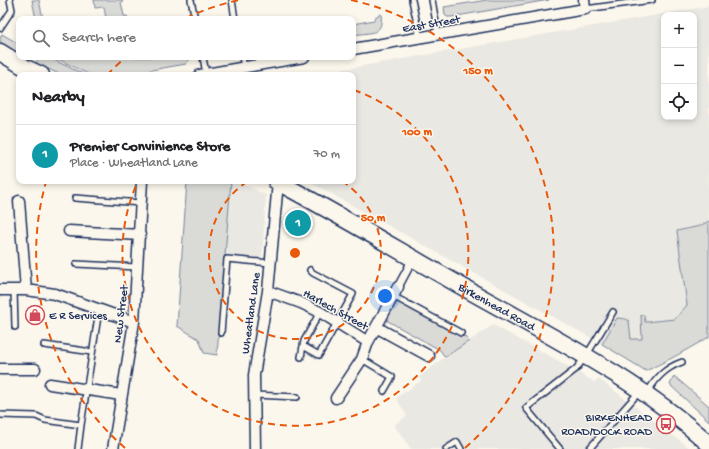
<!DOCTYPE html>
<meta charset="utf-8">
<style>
:root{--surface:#fff;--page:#f6f6f6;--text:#202124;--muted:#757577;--line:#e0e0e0;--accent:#d1495b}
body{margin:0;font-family:"Gochi Hand",sans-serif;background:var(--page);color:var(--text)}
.controls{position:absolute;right:12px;top:12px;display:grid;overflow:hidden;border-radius:8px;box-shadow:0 2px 6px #0003}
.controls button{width:36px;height:36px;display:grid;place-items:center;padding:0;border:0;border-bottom:1px solid var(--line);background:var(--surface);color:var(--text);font:20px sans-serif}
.you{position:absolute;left:385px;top:296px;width:14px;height:14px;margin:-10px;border:3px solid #fff;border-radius:50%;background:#1a73e8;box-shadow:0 0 0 6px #1a73e833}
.badge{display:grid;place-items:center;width:26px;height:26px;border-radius:50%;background:var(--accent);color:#fff;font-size:13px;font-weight:700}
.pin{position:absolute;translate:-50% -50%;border:2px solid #fff;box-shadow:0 1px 4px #0006}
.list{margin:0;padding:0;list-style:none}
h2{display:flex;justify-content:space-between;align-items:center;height:52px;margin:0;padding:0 16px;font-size:17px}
h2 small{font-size:13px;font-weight:400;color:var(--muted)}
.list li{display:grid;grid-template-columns:26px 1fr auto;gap:12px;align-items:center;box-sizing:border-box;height:60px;padding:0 16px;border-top:1px solid var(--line)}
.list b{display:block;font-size:15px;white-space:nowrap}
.list p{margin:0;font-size:13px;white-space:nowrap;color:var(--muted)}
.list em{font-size:13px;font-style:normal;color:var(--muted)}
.icon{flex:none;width:22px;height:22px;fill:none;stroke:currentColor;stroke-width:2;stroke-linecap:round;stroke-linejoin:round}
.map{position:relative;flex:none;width:709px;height:449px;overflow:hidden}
.search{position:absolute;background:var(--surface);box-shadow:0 2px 6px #0003;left:16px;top:16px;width:340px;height:44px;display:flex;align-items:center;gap:10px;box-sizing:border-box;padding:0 14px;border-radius:8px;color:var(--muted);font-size:15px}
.panel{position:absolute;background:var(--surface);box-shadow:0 2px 6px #0003;left:16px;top:72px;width:340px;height:112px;border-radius:8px}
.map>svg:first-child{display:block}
</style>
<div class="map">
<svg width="709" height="449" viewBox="0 0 709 449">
<rect width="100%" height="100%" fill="#fbf7ec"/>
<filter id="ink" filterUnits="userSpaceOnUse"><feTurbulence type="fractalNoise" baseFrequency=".025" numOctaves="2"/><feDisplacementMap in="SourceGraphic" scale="8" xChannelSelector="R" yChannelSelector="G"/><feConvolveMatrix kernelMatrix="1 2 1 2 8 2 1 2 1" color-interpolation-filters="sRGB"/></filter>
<g filter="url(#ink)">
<path fill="#eae8e2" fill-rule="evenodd" d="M709,6V221L700,226L677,231L687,305L675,319L644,322L643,339H630L629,321L626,319L622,318H618L614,322L602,344L308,181H353V75H310ZM664,15H694V117H664Z
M231,181H237L266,195L262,259L225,256Z
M493,325L557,360L594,382L599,379L691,449H411L394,425L407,416L396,398L421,381L419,377L445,357Z"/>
<path fill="#dadad7" stroke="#7a849a" d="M32,0H39L43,19H36Z
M94,0H122L123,1L121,2L124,16H127L128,19H106L104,7L95,8Z
M487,0H549L451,17H447L445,15L444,7Z
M381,14C384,36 370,32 353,35V24L374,20L375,17Z
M2,34L19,44V55L1,43L0,39Z
M39,57H48L85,75H61L36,63Z
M54,57H190L189,60L186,64L151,70L144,75H90Z
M187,181H231L217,355L204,353L199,339L177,326Z
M709,221V337L674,357L646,371L602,344L617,318L626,319L629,321L631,339H642L641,315H644L645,322L675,319L687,305L677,231L700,226Z
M398,301L464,336L469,341L445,357L440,350L386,320Z
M674,376L709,406V421L670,385Z"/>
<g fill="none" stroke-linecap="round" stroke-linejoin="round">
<g stroke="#1b2f5e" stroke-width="8">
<path id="service" d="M191,0L195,19
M232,0L235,19
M412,0L420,38
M432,0L438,34
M585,9L652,0
M0,28L12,10L10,0
M203,57L206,74
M242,57L244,67
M75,198L141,203
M76,264L137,267
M310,270L313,273L353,294L319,355L303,346L304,341L320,312
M14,290L15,327
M393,296L461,333
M221,333L227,259L270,263
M44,345L92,352
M301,357L303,346
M362,359L392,377L384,391
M647,393C656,378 665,368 682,362
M254,395L297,397
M0,415L36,416L45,420L81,425L78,449
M81,425L99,310
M446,449L457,442L461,449
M560,449L526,408L576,369L586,356L613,312
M589,449L639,392"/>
</g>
<g stroke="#1b2f5e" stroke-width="10">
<path id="pedestrian" d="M398,287L413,259"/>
</g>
<g stroke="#1b2f5e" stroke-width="13">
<path id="minor" d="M353,49L585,9L584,0
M200,75L304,57
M19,201L26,290
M69,231L140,235
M0,290H26L55,294L134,322
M268,291L301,303L320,312L368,342
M376,327L429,356
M0,369H35
M50,384L121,395
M336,398L362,359L368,342L398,287
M113,449L134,322L142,181
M255,449L254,375L268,291L278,182"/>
</g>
<g stroke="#1b2f5e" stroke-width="19">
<g id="primary">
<path d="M0,52L26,68L41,75"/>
<path id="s1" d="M276,181C347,219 416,261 486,300C563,343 643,384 709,444"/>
</g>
</g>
<use href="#service" stroke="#fbf7ec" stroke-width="5"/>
<use href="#pedestrian" stroke="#fbf7ec" stroke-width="7"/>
<use href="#minor" stroke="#fbf7ec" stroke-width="10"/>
<use href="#primary" stroke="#fbf7ec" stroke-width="16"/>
</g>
</g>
<g fill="none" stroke="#e8590c" stroke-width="2" stroke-dasharray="7 5">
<path d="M342 181A86 86 0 1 1 248 181"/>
<path d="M354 90A173 173 0 1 1 138 181"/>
<path d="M125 448A259 259 0 0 1 46 182M107 75A259 259 0 0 1 125 58M186 18A259 259 0 0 1 239 0M351 0A259 259 0 0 1 465 448"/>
</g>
<defs>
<g id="shop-ring" transform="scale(1)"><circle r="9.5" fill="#fbf7ec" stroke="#d1495b" stroke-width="1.5"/><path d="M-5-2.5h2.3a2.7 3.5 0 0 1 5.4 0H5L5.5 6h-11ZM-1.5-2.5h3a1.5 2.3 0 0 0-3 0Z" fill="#d1495b"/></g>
<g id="bus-ring" transform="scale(1)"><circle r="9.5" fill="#fbf7ec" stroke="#d1495b" stroke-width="1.5"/><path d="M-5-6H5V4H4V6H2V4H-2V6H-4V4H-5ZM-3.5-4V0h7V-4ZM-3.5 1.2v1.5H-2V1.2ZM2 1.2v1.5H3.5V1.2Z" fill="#d1495b"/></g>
</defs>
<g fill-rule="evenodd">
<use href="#shop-ring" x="35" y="315"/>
<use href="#bus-ring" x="666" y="424"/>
</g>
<g text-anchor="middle" stroke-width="3" stroke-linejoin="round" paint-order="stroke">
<g font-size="12" fill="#1b2f5e" stroke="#fbf7ec">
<text transform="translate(431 23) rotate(-10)" y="4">East Street</text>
<text dy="4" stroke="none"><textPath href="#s1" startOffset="254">Birkenhead Road</textPath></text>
<text transform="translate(336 309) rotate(29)" y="4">Harlech Street</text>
<text transform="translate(250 313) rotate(-82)" y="4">Wheatland Lane</text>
<text transform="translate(120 314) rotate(-83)" y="4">New Street</text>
</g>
<g font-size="12" fill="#1b2f5e" stroke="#fbf7ec" text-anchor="start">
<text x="49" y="319">E R Services</text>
<text x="652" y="421" text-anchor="end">BIRKENHEAD<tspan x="652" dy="14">ROAD/DOCK ROAD</tspan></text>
</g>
</g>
<circle cx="295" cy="253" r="6" fill="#e8590c" stroke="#fbf7ec" stroke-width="2"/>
<g font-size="12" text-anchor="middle" font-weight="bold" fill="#e8590c" stroke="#fbf7ec" stroke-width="3" stroke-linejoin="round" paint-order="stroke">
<text x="478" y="74">150 m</text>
<text x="417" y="135">100 m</text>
<text x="373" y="221">50 m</text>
</g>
</svg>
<div class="controls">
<button>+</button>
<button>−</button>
<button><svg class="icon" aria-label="locate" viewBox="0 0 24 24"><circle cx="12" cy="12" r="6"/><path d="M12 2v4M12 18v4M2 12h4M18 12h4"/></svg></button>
</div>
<div class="you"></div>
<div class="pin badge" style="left:298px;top:223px;background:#0f9aa8">1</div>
<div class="search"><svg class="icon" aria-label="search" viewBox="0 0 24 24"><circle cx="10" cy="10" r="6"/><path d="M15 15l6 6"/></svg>Search here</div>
<section class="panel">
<h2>Nearby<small></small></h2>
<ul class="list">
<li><span class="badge" style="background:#0f9aa8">1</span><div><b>Premier Convinience Store</b><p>Place · Wheatland Lane</p></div><em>70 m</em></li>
</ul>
</section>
</div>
